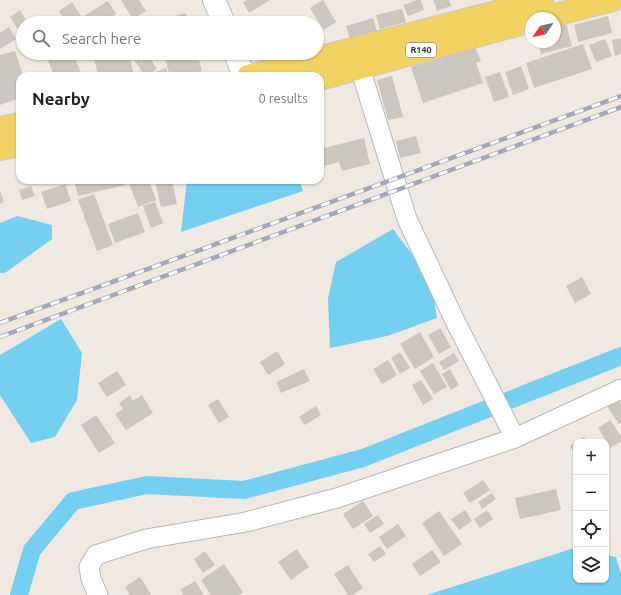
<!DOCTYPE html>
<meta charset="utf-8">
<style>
:root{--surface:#fff;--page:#f6f6f6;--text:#222;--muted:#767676;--line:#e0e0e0}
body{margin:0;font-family:Ubuntu,sans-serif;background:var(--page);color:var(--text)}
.controls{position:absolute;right:12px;bottom:12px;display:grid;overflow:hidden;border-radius:8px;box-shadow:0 1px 3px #0004}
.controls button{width:36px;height:36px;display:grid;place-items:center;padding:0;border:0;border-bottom:1px solid var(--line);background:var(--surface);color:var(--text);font:20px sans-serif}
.compass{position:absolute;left:525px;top:12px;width:36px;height:36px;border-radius:50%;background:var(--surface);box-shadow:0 1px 3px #0004;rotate:236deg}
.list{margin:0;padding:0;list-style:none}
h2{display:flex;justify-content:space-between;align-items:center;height:52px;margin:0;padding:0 16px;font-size:17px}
h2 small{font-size:13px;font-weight:400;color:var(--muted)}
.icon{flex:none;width:22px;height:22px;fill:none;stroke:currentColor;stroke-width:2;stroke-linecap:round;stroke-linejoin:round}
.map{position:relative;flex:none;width:621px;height:595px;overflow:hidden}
.search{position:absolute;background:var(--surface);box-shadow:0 1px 3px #0004;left:16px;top:16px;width:308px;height:44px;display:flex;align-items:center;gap:10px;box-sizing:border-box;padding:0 14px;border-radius:22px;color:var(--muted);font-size:15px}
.panel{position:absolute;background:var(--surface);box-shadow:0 1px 3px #0004;left:16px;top:72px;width:308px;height:112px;border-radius:12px}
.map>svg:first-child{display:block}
</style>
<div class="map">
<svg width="621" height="595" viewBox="0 0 621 595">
<rect width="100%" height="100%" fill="#efe9e1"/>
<path fill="#75cff0" d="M187,180H299L303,191L181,232Z
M17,216L52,225V239L5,273H0V223Z
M393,229L431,280L437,318L387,336L330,348L328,298L336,262Z
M61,319L82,353L77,400L55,437L31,443L0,395V355Z
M571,549L576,550V580H606V555L616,557L621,574V595H427Z"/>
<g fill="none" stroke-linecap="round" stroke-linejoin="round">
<path stroke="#75cff0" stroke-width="18" d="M19,595L32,550L73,501L147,485L244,490L363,458L621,356"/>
</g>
<path fill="#cbc7bf" d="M121,0H139L146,11L133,19Z
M247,0H270L249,13L243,2Z
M323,0L336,22L324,30L310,8Z
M417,0H421L424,10L408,16L403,5Z
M433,0H449L451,6L437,11Z
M108,1L116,14L101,23H84L81,18Z
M72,2L81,16L70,23H66L59,11Z
M402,9L406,22L380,29L376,15Z
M20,10L28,23H23V26L18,29L10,17Z
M186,13L188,23H163V19Z
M53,16L58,23H42Z
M608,16L612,33L578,42L574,25Z
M373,18L377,31L350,39L346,26Z
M566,23L572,46L541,54L538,42H555V26Z
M9,27L16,39L0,49V33Z
M621,38V54L615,56L612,40Z
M605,39L612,56L596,62L589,45Z
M583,44L592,69L534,88L526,63Z
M475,46L481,61L476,63L483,83L423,103L411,67Z
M15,51L23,76H20V98L0,105V55Z
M45,53H73L82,76H54Z
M93,53H129L134,76H98Z
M142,53H147L157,69L145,76L133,58Z
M151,53H161V55L153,58Z
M163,53H197L202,71L185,76H170Z
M272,53H309L275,64Z
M521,66L529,89L513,95L505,72Z
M166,68L168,76H157L155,72Z
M500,72L509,97L494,102L485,77Z
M392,76L403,117L388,120L377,80Z
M416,136L421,153L400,158L396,141Z
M364,138L370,164L342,171L339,162L320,167V149Z
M74,180H124L126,185L78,196Z
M141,180H149L156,200L138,207L129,184Z
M155,180H172L177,204L161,207Z
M65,184L71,201L47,209L41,192Z
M31,186L35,196L22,200L19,190Z
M0,191L4,202L0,204Z
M94,194L113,245L97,251L78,200Z
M155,202L163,223L151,228L143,206Z
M138,213L145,232L115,243L108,224Z
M582,277L591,294L575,303L566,286Z
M440,328L451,347L439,354L428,335Z
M420,332L434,357L415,369L400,344Z
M277,351L285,364L268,375L260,362Z
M400,352L410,368L400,374L391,358Z
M454,353L459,361L444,370L439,362Z
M388,360L397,375L382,384L373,369Z
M433,363L447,387L434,394L420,371Z
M304,369L310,381L281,393L276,382Z
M450,369L459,385L451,390L442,374Z
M117,371L126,385L107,397L98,383Z
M421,380L433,399L423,405L412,385Z
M130,395L133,401L142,395L153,413L126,430L115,414L123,409L119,403Z
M616,397L621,404V423L619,424L606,405Z
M218,399L229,417L219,423L208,405Z
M316,406L321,415L305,425L299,417Z
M96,415L115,443L99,453L81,425Z
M610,420L621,436V441L611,448L598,428Z
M584,437L588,442H576Z
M576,442V456L570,446Z
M483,480L490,490L470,503L463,493Z
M556,489L561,510L520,519L515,498Z
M492,493L496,499L482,509L478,502Z
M363,501L373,516L353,529L343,514Z
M465,510L472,521L459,530L451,519Z
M487,510L493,519L480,528L474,519Z
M439,511L462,544L444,556L422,523Z
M378,515L384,524L370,533L364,524Z
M398,524L406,536L387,549L379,537Z
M380,546L386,554L374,562L368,554Z
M297,549L309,567L291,580L278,562Z
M432,550L441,562L420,576L412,564Z
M205,551L215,565L203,573L194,559Z
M224,564L243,592L239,595H211L201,580Z
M348,565L363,588L353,595H348L334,574Z
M140,577L151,594V595H130L125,587Z
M195,581L204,595H184L180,590Z"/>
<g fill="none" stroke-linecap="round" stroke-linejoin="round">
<g stroke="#b4b7c1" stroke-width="21">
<path id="street" d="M360,68L407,219L456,323L515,438
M98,595L91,579L89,567L96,555L146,539L246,522L337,498L515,438L621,389"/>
</g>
<g stroke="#b4b7c1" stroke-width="24">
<path id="secondary" d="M214,0L224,23
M235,53L244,76"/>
</g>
<g stroke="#c9c9c9" stroke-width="24">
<path id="primary" d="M543,18L613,0
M248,76L542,0
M320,79L531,21
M0,128L20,124
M0,149L20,145"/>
</g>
<use href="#street" stroke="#fff" stroke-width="19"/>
<use href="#secondary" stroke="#fff" stroke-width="22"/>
<use href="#primary" stroke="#f2d163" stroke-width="22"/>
<g stroke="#a3a6b8" stroke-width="4.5">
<path id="rail" d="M0,323L621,96
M0,337L621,107"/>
</g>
<use href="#rail" stroke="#fff" stroke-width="3" stroke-dasharray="9" stroke-linecap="butt"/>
</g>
<g text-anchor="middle" stroke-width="3" stroke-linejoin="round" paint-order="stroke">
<rect fill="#fff" stroke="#6d6d6d" stroke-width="1" x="406" y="43" width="30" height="14" rx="3"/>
<g font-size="9" font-weight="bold" fill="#2e2e2e">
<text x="421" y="53">R140</text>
</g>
</g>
</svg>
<div class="controls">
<button>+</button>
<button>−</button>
<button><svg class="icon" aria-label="locate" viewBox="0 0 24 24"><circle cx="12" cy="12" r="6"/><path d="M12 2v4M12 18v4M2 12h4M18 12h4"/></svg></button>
<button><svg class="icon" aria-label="layers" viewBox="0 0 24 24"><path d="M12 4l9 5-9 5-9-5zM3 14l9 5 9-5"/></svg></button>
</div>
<svg class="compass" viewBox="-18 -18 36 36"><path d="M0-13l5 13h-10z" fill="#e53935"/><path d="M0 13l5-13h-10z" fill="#767676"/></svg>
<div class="search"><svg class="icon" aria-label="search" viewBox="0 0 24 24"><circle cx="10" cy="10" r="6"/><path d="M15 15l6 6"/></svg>Search here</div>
<section class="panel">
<h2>Nearby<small>0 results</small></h2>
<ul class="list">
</ul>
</section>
</div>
